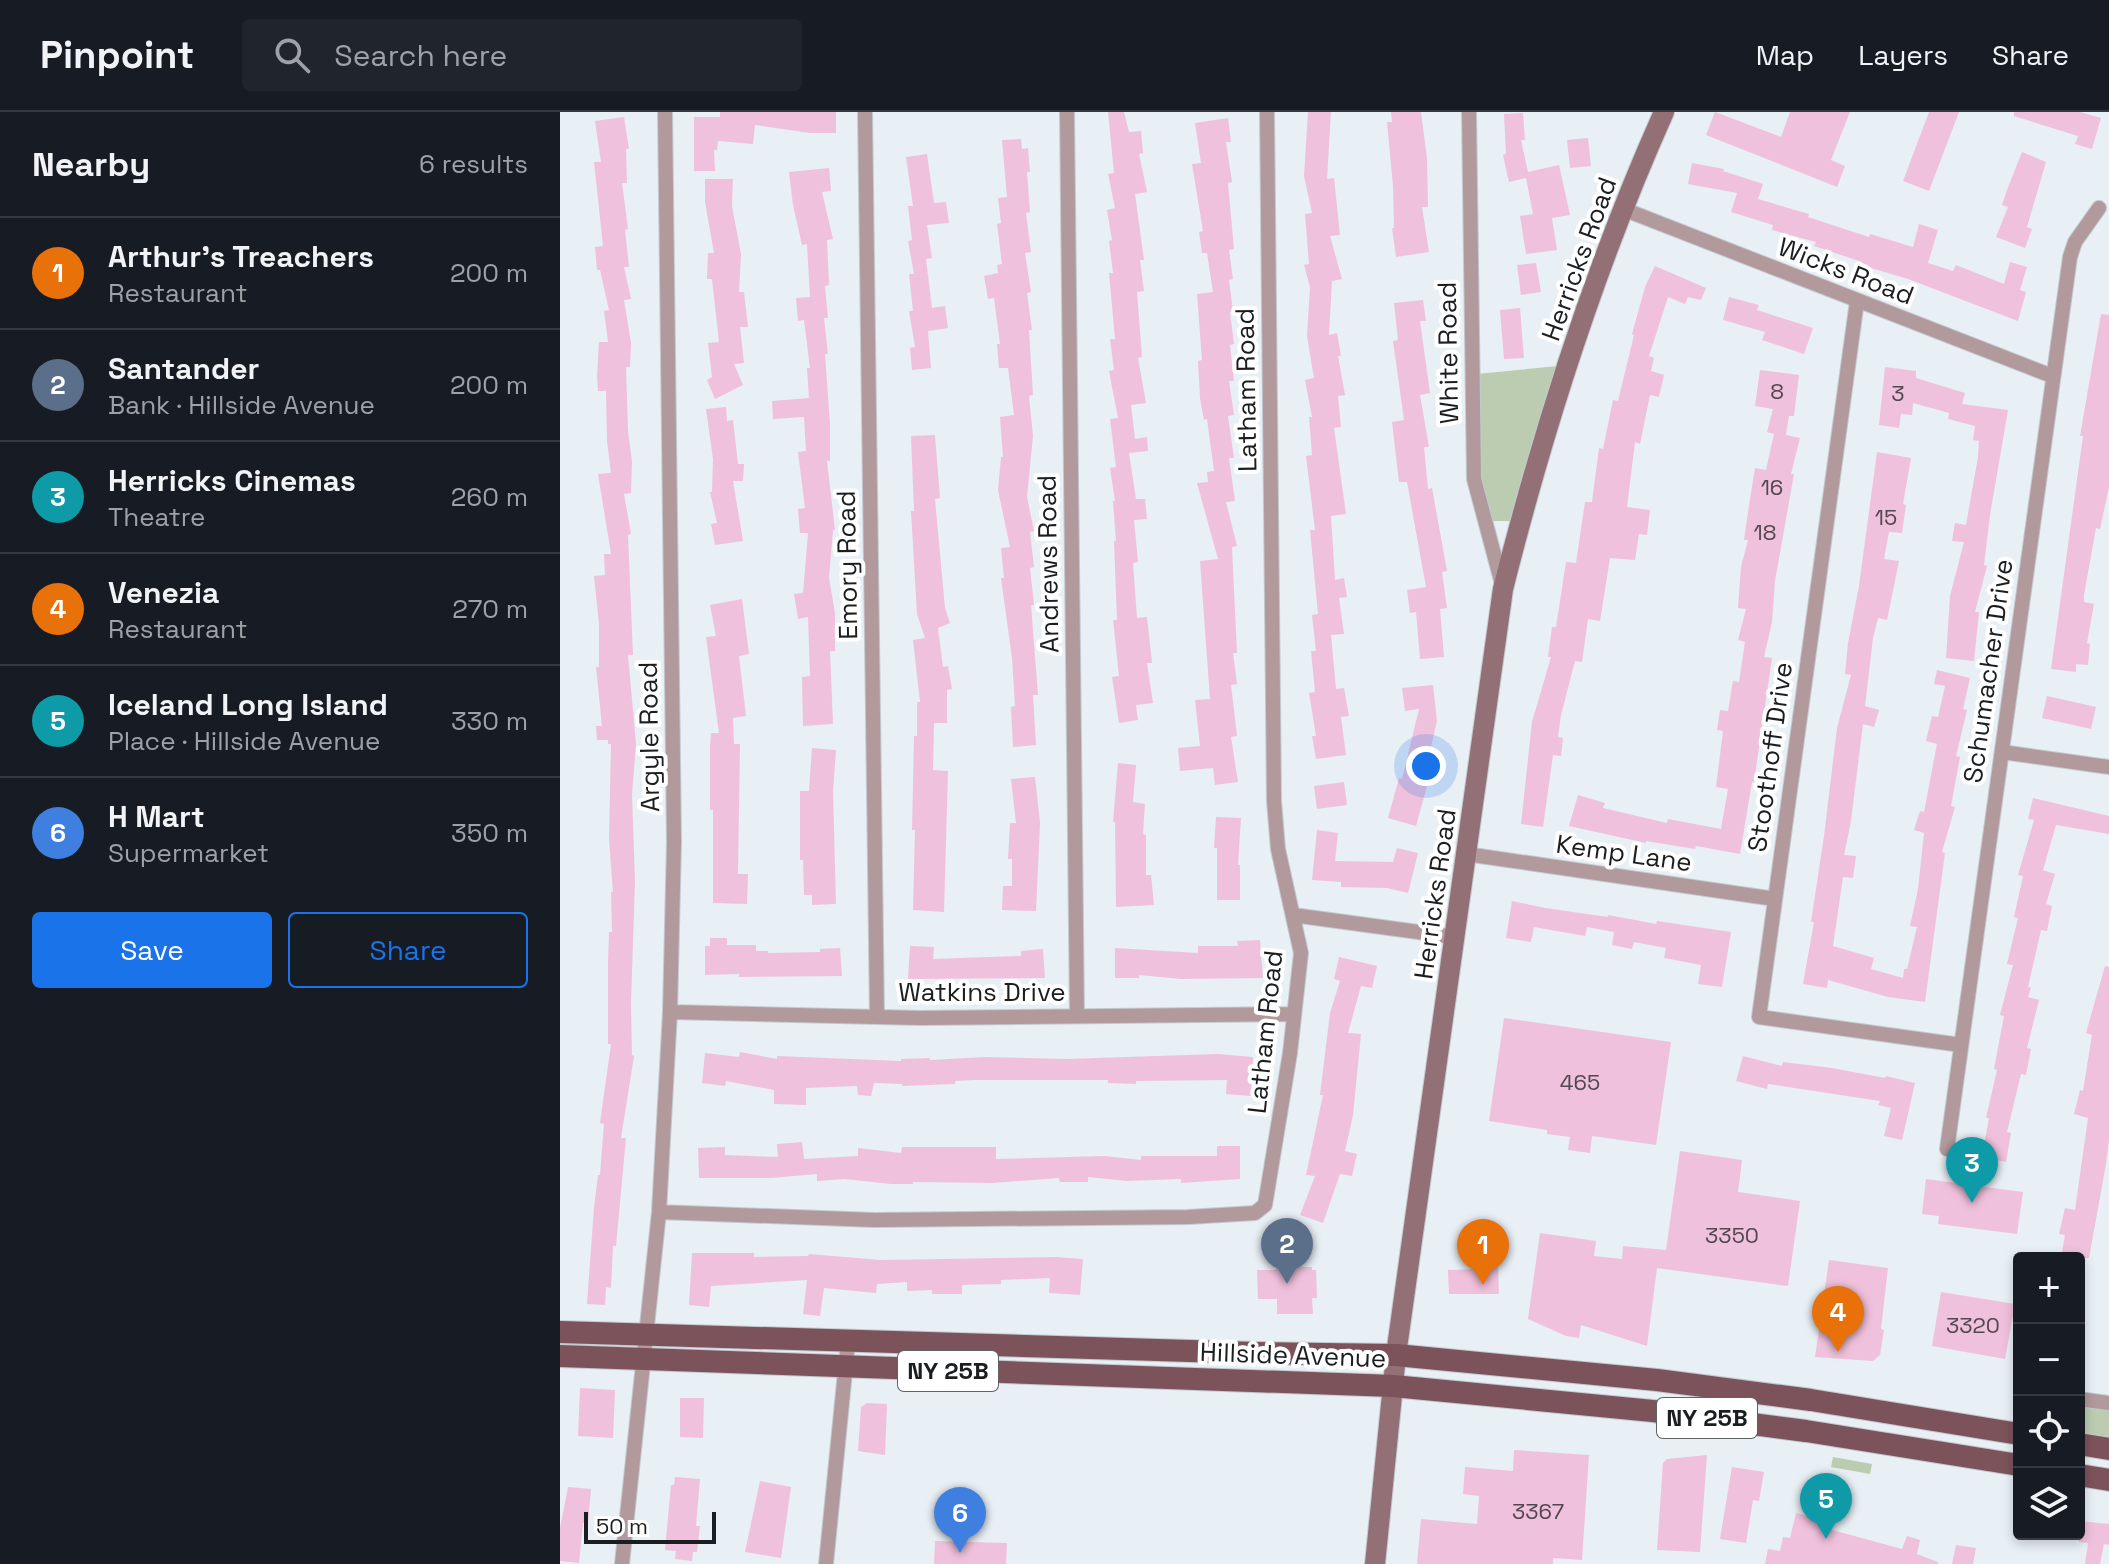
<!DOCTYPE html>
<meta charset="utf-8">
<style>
:root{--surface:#171b24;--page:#20242c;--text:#f1f3f6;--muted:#9ea1a6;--line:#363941;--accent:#1a73e8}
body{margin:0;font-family:"Space Grotesk",sans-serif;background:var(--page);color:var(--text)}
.controls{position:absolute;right:24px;bottom:24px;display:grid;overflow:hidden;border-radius:8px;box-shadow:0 4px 12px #0003}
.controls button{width:72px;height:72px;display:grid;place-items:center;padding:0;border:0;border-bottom:2px solid var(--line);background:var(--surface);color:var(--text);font:40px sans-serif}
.scale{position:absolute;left:24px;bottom:20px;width:132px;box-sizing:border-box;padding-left:8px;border:4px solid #1b1e20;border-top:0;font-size:22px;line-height:28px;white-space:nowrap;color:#1b1e20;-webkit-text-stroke:6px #fff;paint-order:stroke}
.you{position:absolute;left:866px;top:654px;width:28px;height:28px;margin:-20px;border:6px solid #fff;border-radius:50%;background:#1a73e8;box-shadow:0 0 0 12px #1a73e833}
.badge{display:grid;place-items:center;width:52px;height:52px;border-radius:50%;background:var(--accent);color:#fff;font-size:26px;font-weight:700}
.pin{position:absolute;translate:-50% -66px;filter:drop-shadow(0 2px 4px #0008)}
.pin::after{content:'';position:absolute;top:42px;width:28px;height:24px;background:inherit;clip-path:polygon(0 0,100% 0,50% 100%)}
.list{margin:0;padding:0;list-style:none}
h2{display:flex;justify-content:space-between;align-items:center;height:104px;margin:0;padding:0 32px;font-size:34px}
h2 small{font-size:26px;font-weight:400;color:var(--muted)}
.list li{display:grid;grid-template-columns:52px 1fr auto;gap:24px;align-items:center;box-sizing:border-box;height:112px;padding:0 32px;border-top:2px solid var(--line)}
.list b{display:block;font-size:30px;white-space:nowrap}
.list p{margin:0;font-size:26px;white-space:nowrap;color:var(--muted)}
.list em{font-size:26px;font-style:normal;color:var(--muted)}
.actions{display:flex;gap:16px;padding:24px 32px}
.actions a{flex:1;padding:18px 0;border:2px solid var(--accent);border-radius:8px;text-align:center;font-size:28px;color:var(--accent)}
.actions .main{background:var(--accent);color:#fff}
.icon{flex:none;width:44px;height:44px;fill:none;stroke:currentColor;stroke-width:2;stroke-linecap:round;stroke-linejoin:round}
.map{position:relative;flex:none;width:1549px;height:1452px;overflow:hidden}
header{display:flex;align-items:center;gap:48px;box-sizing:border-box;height:112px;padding:0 40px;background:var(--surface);border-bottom:2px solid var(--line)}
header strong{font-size:38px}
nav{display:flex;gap:44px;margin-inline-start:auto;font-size:28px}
.search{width:560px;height:72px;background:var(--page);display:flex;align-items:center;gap:20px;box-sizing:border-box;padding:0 28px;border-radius:8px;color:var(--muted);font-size:30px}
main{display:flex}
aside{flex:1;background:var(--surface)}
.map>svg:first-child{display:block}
</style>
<header>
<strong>Pinpoint</strong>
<div class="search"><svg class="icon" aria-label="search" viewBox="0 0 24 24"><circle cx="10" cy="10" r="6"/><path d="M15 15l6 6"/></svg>Search here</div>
<nav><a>Map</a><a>Layers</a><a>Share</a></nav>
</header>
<main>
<aside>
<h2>Nearby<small>6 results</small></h2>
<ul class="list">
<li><span class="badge" style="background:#e8710a">1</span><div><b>Arthur's Treachers</b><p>Restaurant</p></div><em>200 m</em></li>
<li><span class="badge" style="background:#5c6f8a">2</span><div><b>Santander</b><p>Bank · Hillside Avenue</p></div><em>200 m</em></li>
<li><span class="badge" style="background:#0f9aa8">3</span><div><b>Herricks Cinemas</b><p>Theatre</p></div><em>260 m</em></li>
<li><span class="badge" style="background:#e8710a">4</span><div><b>Venezia</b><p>Restaurant</p></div><em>270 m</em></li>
<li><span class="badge" style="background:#0f9aa8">5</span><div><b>Iceland Long Island</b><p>Place · Hillside Avenue</p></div><em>330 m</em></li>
<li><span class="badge" style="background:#3f7fe0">6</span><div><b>H Mart</b><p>Supermarket</p></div><em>350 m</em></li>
</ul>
<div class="actions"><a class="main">Save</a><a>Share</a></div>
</aside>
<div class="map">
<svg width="1549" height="1452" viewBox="0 0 1549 1452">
<rect width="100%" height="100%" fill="#e8eff5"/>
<path fill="#bbccb0" d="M998,254L956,409H931L920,366L917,262Z
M1519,1286L1549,1291V1337L1519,1332Z
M1273,1345L1312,1352L1310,1362L1271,1355Z"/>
<path fill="#f0c1dc" d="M160,0H276V21H250L195,13L193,32L158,29L157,38H154L155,59H134V5H160Z
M548,0H564L569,20L581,19L583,41L579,42L587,80L575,82L584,148H580L584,179L577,180L582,245L578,246L586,291L571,293L575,327L587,325L588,339L569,341L576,387H585L587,407L574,408L578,450L573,451L577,506L587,505L592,551H587L593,591L576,593L578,608L559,611L552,565L559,564L553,508H557L554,429H556L553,389H555L550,356L556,355L550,307L558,306L549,259L554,258L550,227H555L549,161H553L549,129L552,128L547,98L555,96L548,62L554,61Z
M748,0H771L767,67L774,66L780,123L770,124L782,167L772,169L769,223L777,221L781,244H778L785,283L778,284L781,315L774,316L786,402L771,404L775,468L784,466L787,485L779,486L784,522L771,523L776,577L784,576L789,604L781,605L786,643L756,647L752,624H756L749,581L755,580L751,539H756L752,503L758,502L750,418H755L746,344L752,343L749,305H752L745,268L754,266L747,224L750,175L744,153L749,152L745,102L752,101L744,64Z
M831,0H861L867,46L868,95H862L869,140L836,145L832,116H834L833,74L827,10H832Z
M1155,0L1221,25L1230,0H1290L1271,48L1285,54L1277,75L1146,23Z
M1369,0H1399L1369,79L1343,69Z
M1454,0H1520L1541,6L1532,37L1515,32L1518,24L1454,4Z
M963,1L965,28H961L968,60L999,53L1010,103L992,106L997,138L966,142L960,104L973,102L966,66L949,70L943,43L946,42L944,2Z
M64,5L69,37H66L67,71H62L68,117L65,118L69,155H64L71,187L64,188L71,231L70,255H66L68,319L72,350L71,381L64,382L71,422L68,423L73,543H68L76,632L72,683L75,769L71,891L72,943L74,944L61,1026H66L56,1134H53L51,1176L46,1175L45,1193L27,1192L34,1096L38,1063H40L44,1012L40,1011L51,932H48V850L49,820H52L51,780H53L49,727L51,632H48V628H37L36,614H42L36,555H39V512L34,464L45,463L44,442H51L38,362L51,361L47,329L46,279H38L37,264L39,230H48L44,199L49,198L40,158H37L35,135L43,134L34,50H41L35,9Z
M668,6L671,30H666L672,70L668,71L674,137L669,138L673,167L669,168L673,199L670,200L674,232L670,233L674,269H669L674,303L668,304L674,346H669L675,389L666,390L677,434L672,435L677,541H673L677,572L671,573L677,624L671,625L678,670L655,673L653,656L620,659L618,636L640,634L635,588L650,587L640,449L658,447L637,371L648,370L647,360L654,359L647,307L644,308L640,286L638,249L642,248L637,182L653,180L647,141H642L639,120L643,119L632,52L641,51L635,11Z
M1028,26L1031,54L1010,56L1007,28Z
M461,27L462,37L468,36L470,60H467L470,100L466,101L471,140L465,141L471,180L467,181L472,218H469L473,283L469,284L473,324L467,385L474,419L470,420L474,455L470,456L474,493H471L478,583H473L476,633L453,635L451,595L455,594L452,546L441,466H444L441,436L450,435L438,378L441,345H443L440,305L454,303L448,256H439L437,232H440L434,186L428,187L424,164L438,161L437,153L442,152L437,112L441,111L438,86L447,85L442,28Z
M1462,40L1486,50L1467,115L1472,117L1465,136L1436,125L1448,95L1442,93L1447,78Z
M367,42L374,91L386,90L389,111L367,113L372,146L366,147L372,196L385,194L388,216L368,219L371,256L352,258L350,236L355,235L349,199H353L349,162H354L348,129L352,128L348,94H353L346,45Z
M1132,51L1164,57L1163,59L1203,72L1198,87L1249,102L1248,105L1309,125L1310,122L1353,135L1359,112L1378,118L1368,151L1393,159L1396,153L1444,172L1450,150L1467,155L1460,178L1466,180L1458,209L1348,167L1301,153L1302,150L1254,134L1256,130L1212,118L1213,113L1171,100L1177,81L1128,72Z
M269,56L271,79L262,80L273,127L267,128L269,173L265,174L268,206H264L268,242H265L270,312V349H267L275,418H273L269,466L275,501V539H270L273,612L243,614L242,565L250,564L248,505L238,507L234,482L243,481L248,421H240L238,397L245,396L238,340L246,339L244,305L213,307L212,289L249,286L247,256H250L244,208L238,209L236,186L250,185L247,132L242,133L233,93L229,60Z
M145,67H173L172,94L181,142L179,180H184L188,215H180L184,251L174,252L183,273L155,287L147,268L152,265L148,231L159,230L152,167H147L148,141H154L145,90Z
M976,151L981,180L961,183L957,153Z
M1095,154L1146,176L1141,188L1128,185L1125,192L1108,185L1089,244L1094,246L1091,259L1104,263L1099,285L1090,283L1080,332L1075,330L1067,395L1090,398L1087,423L1079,422L1075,448L1050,446L1040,509L1028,507L1022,550L1015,549L1001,603L998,625L1003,626L1001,644L993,643L983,715L961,712L972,610L991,545H988L992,515H996L1006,450L1016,451L1025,390H1032L1039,336L1043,337L1053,288L1058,289L1074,223L1072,222L1085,175Z
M1169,185L1199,193L1197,198L1253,216L1244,242L1202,228L1205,220L1163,208Z
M863,188L866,209H860L870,281L860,283L869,335H864L868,377L872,376L887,459L882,460L887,496L880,497L884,545L860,547L856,500L850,501L847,478L866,475L847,370H839L832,310L844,308L833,229L838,228L834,191Z
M960,196L964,246L944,247L940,198Z
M1541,202L1549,203V375L1540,417L1536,416L1524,483V490L1534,492L1527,531L1530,532L1528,553L1516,552V560L1491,557L1523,324H1520Z
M1325,255L1356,259V266L1405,281L1402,292L1448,298L1430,403L1424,453L1427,454L1415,500H1419L1414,549L1386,546L1390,484L1404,430L1392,429L1395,411L1406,413L1418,345L1419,329L1413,328L1415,314L1388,307L1389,301L1353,291L1352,303L1341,302L1339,316L1319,313Z
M1200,258L1239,263L1234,304H1229L1226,323L1240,326L1231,362H1234L1215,469L1212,510L1204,545L1212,546L1194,670H1192L1180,742L1136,734L1135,737L1086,729V731L1009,714L1018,683L1045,691L1043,696L1107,711L1108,707L1161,717L1168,677L1156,675L1163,619L1157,618L1160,598L1168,599L1173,569L1179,570L1185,530L1178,528L1186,497L1178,496L1181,455L1188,428H1184L1190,387L1195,356L1206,358L1214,322L1207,320L1213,297L1195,294Z
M166,295L167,309L173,308L178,352H184L183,369H173L183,429L155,433L151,412L157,411L150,380H152L153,347L146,297Z
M375,323L380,386L375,387L385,496L390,511L378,516L383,555L388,554L392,577L387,578V611H374L373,658L388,659L384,800L353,798L355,718H352L354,624H357V590H360L353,528L365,526L357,502L351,399H354L351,324Z
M1317,340L1351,346L1343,392L1346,393L1342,421L1329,420L1324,447L1339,449L1327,508L1318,506L1313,526L1305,594L1319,598L1314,615L1303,612L1291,709L1284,743L1296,744L1293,766L1283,765L1273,834L1314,846L1311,857L1343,866L1344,857H1347L1357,815L1350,814L1358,777L1364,721L1354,718L1360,699L1364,700L1377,632L1366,629L1372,604L1378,605L1385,574L1374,572L1377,558L1410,566L1403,597L1407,598L1396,644L1400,645L1391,694L1395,695L1382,740L1385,741L1365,890L1328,885L1268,868L1267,876L1243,872L1254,810H1251L1264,724L1277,616L1291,563L1285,562L1288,531L1299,474Z
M182,487L189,542L179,544L186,604L173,606L174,632H180L178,762H188L187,792L153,791V698H150V634L151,621H159L146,525L156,524L150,493Z
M873,573L877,609L862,673L867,674L856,714L828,706L839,666L842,667L859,597L845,599L842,576Z
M1487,584L1536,595L1531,617L1482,606Z
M252,636L276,638L273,679L276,792L252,793V783H244L243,748H240V679H249Z
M558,651L576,653L573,690L585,692L583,722L586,723V763H591L594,793L556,795L555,710H553Z
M475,665L480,711L476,799L442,798L443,774H452V747H448L450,711H456L451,667Z
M784,670L787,693L757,697L754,674Z
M1473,686L1549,704V722L1496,713L1483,758L1495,762L1486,792L1492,794L1487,819L1481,818L1468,875L1471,876L1468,885L1479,888L1467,936L1471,937L1466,963L1461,962L1447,1020L1451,1021L1446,1050L1422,1045L1429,1006H1426L1437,958L1434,957L1444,904L1440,903L1453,853L1447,852L1458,806L1454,805L1463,764L1458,763L1474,708L1468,707Z
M656,705L681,706L678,753H680V788H657V736H654Z
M757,718L778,721L775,749L833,750L837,736L858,741L848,781L827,776L781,775V770L752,768Z
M952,789L985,796L1048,805V803L1096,812L1097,809L1171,820L1162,875L1138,872L1141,853L1104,846L1106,836L1074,830L1072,837L1052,833L1054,820L1027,815L1025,824L974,815L971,830L946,826Z
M150,826H167V833H196V839H208V841L260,840V837L280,836L282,864L179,865V862L145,863V834H150Z
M700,828L703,866L621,867L579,863V866H555V836L638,841V834H678L677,829Z
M350,834L374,835L373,847L461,844V839L483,837L485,866L348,867Z
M779,845L817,854L812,876L801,874L788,921L801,922L793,1003L785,1039L797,1042L792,1064L780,1062L763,1111L740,1103L755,1064L746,1063L763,983H760L770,901L780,869L774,867Z
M1545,854L1549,855V1027L1546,1052L1529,1146H1501L1505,1123L1499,1122L1505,1096L1515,1098L1528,1006L1514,1002L1520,978L1523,979L1532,923L1526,921Z
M944,906L1111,930L1096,1033L1032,1024L1030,1041L1008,1038L1010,1025L987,1022V1018L929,1009Z
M180,940L217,947V944L341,949V947L370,946V948L425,945L506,947L658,942L693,945L691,984L666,982L667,968L576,969V972L548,971V968H415L395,969V972L342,974V972L314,971L311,984L298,983L297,974L246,976V993L214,992V978L166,969L165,974L142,971L145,941L179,945Z
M1183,944L1222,954L1223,950L1272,956L1325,966L1326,964L1355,971L1342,1028L1324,1024L1331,996L1318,993L1320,989L1208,972L1207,977L1176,969Z
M242,1030L244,1047L298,1044V1036L341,1041L342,1035H436V1047L545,1044L581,1048V1044H657V1034H680V1067L621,1071V1067L567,1069L528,1065V1070H500L499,1066L433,1071L353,1070V1072H331L285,1067L257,1069V1062L211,1066H139L138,1036L165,1035V1043L218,1045L217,1032Z
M1120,1039L1182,1048L1178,1080L1240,1089L1228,1174L1097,1156L1087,1234L1021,1213L1019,1226L1006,1224L968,1207L980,1121L1036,1129L1034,1144L1062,1147L1063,1134L1106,1138Z
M1366,1067L1463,1080L1457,1122L1378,1112L1379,1104L1362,1102Z
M132,1141H194V1145L248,1144L249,1142L320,1148L496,1145L523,1147L520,1183L489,1181L490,1166L441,1168V1172L402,1173V1182H372V1178L347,1179V1170L317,1172L316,1181L264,1176L260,1204L243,1202L247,1168L151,1174L149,1195L129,1193Z
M1269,1148L1328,1156L1321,1217L1324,1218L1320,1243L1313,1249L1255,1245Z
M918,1149H938L939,1182H889L888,1158L918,1157Z
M716,1155H752V1158H756L757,1186H752L753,1202H717V1187H698L697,1158H716Z
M1381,1180L1455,1192L1445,1247L1372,1234Z
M20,1276L55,1278L53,1326L18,1324Z
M120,1286H144L143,1326L120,1325Z
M307,1291L327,1292L325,1343L298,1339L301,1295Z
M954,1338L1029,1343L1022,1448L993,1446V1452H857L861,1407L917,1412L919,1384L903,1382L905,1355L953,1359Z
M1147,1343L1140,1440L1097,1438L1103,1351L1107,1347Z
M1172,1355L1204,1360L1199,1389L1193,1388L1186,1431L1160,1427Z
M115,1365L140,1367L136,1414H140L137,1440H133L132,1449L115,1447L116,1439L105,1438L111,1373H114Z
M200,1369L231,1375L221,1446L185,1440Z
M8,1375L31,1377L28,1411H23L19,1451L0,1449V1416Z
M1236,1401L1267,1409L1265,1416L1342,1437L1347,1424L1360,1428L1357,1442L1378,1450V1452H1205L1208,1437L1220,1439L1223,1425L1230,1426Z
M1519,1409L1549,1412V1433L1544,1432L1540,1452H1525L1528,1431L1519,1430Z
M375,1429L447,1431L446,1452H374Z
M1396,1433L1416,1436L1413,1452H1392Z"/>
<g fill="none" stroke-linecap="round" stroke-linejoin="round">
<g stroke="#c3c9cf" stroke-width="16">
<path id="minor" d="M305,0L317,904
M507,0L517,904
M909,0L914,367L943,476
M1063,97L1492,264
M1297,189L1199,905L1401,933
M1442,640L1549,655
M906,742L1215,787
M733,803L895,825
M110,900L361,906L734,902
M1387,1037L1510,145L1515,130L1539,96
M99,1100L314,1108L628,1105L695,1101L705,1093L730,941L741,841L718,737L714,689L707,0
M1519,1287L1549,1291
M62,1452L99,1100L110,900L114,730L105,0
M266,1452L288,1230"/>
</g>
<g stroke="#c3c9cf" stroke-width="22">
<path id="secondary" d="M815,1452L836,1243L943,477C984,314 1035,154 1104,0"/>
</g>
<g stroke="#c3c9cf" stroke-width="24">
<path id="primary" d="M0,1220L697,1241L836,1243L1097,1268L1251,1288L1459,1322
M0,1244L833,1274L1093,1299L1246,1319L1459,1353
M1519,1332L1549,1337
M1519,1363L1549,1368"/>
</g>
<use href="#minor" stroke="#b1999c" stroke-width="14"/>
<use href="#secondary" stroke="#937075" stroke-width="20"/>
<use href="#primary" stroke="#7c535a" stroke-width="22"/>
</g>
<g text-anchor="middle" stroke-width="8" stroke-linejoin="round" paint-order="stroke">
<g font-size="22" fill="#50474f">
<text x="1217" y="287">8</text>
<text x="1338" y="289">3</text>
<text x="1212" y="383">16</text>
<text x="1326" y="413">15</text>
<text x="1205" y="428">18</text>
<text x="1020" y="978">465</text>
<text x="1172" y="1131">3350</text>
<text x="1413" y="1221">3320</text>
<text x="978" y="1407">3367</text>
</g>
<g fill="#fff" stroke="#5f6263" stroke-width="2">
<rect x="338" y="1239" width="100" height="40" rx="6"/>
<rect x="1097" y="1286" width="100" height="40" rx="6"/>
</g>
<g font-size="24" font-weight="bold" fill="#1b1e20">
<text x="388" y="1267">NY 25B</text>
<text x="1147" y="1314">NY 25B</text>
</g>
<g font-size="26" fill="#1b1e20" stroke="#fff">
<text transform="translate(1019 147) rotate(-70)" y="9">Herricks Road</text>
<text transform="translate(1286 159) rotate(21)" y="9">Wicks Road</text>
<text transform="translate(888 241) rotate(-91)" y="9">White Road</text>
<text transform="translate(686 278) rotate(-91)" y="9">Latham Road</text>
<text transform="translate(488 452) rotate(-91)" y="9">Andrews Road</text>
<text transform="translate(287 453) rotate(-91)" y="9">Emory Road</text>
<text transform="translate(1428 559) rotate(-82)" y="9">Schumacher Drive</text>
<text transform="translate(89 625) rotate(-91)" y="9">Argyle Road</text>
<text transform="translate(1210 645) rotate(-82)" y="9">Stoothoff Drive</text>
<text transform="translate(1064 741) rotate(8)" y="9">Kemp Lane</text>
<text transform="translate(875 782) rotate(-82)" y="9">Herricks Road</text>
<text x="422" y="889">Watkins Drive</text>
<text transform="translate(705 920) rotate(-84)" y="9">Latham Road</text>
<text transform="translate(733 1243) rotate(2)" y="9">Hillside Avenue</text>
</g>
</g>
</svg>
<div class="controls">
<button>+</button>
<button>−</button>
<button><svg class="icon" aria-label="locate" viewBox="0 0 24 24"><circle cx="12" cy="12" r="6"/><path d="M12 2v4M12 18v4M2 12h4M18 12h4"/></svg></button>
<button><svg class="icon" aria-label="layers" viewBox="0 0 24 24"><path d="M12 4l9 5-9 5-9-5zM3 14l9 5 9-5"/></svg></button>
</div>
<div class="scale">50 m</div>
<div class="you"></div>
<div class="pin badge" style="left:923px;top:1173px;background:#e8710a">1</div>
<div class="pin badge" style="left:727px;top:1172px;background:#5c6f8a">2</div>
<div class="pin badge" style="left:1412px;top:1091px;background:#0f9aa8">3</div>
<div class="pin badge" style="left:1278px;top:1240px;background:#e8710a">4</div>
<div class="pin badge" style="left:1266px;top:1427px;background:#0f9aa8">5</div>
<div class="pin badge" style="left:400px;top:1441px;background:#3f7fe0">6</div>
</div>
</main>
